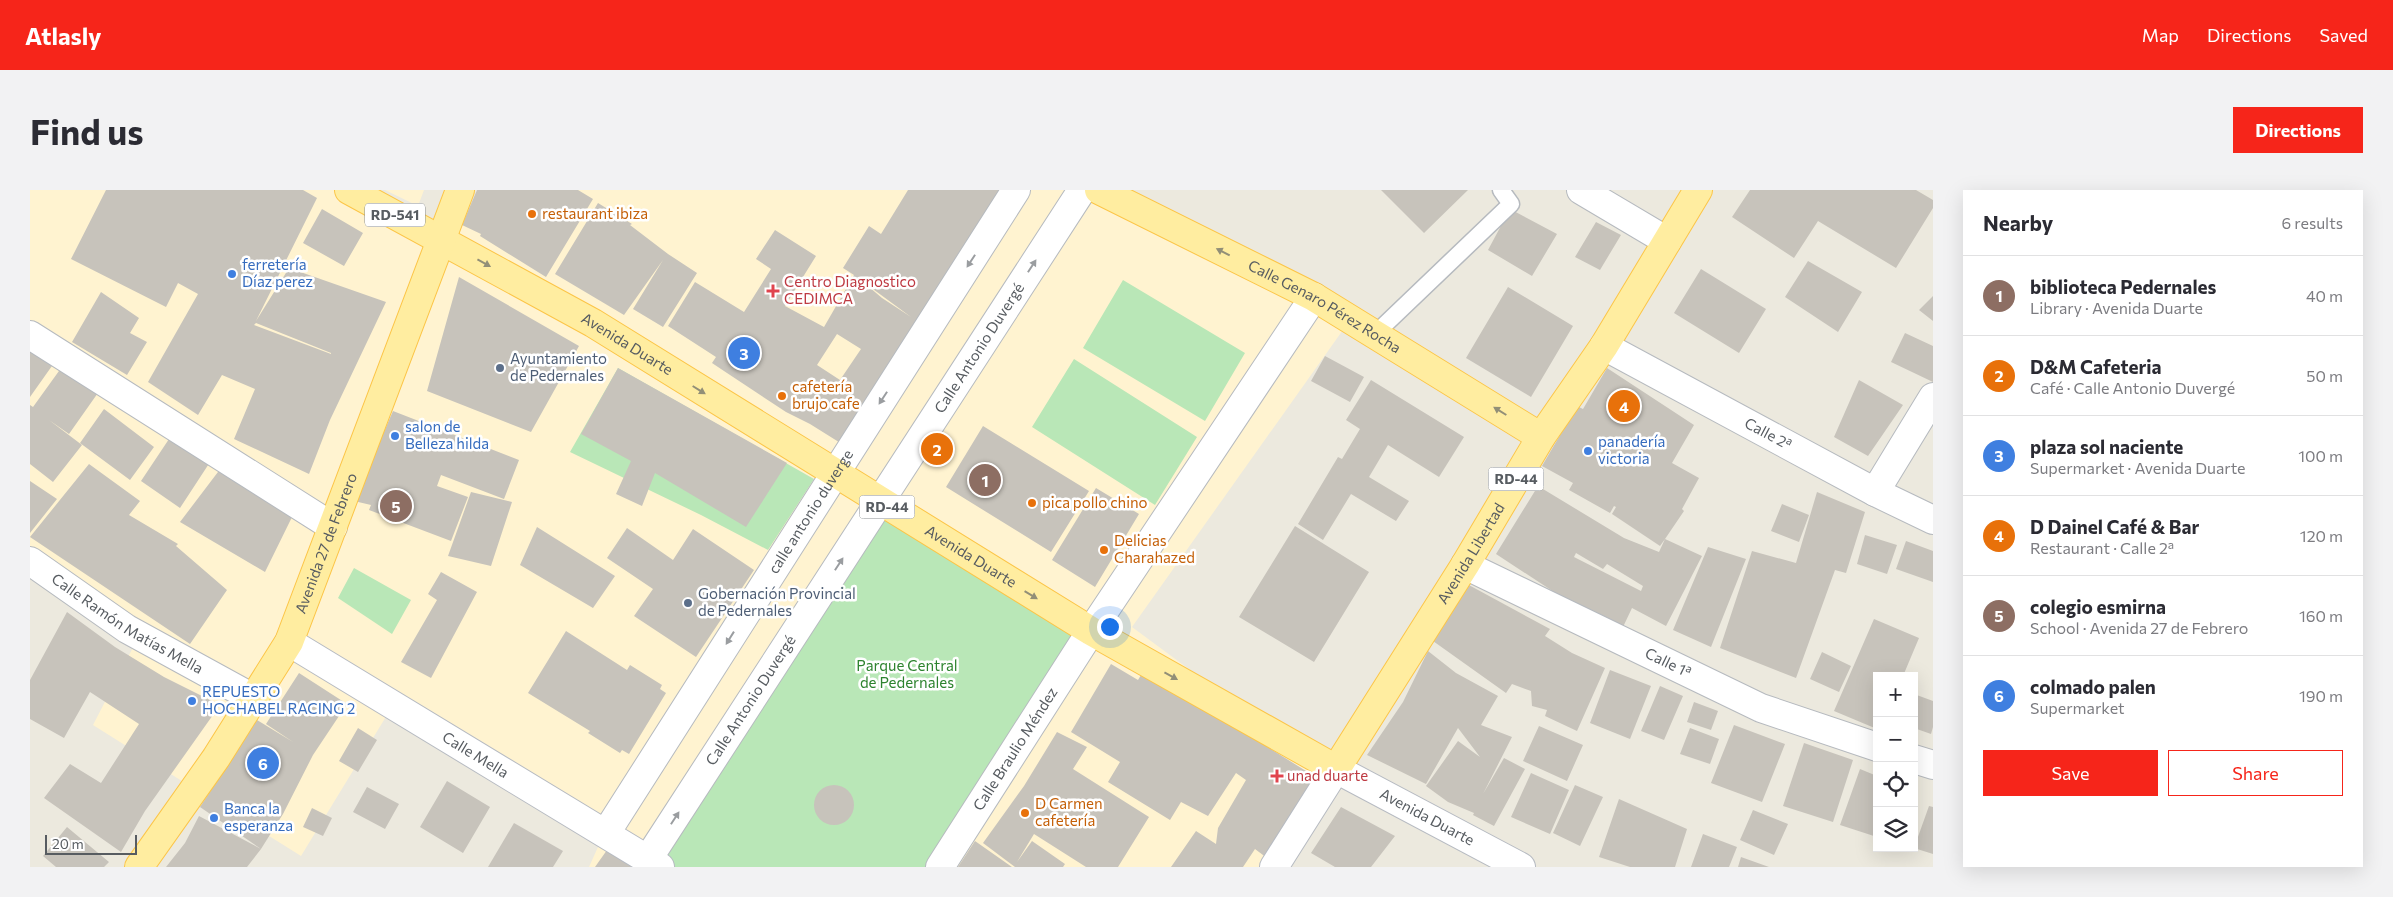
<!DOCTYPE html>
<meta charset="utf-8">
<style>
:root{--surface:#fff;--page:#f2f2f3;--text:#2b2b33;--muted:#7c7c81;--line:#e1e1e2;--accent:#f6251a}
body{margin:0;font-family:Commissioner,sans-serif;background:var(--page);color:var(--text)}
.controls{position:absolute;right:15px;bottom:15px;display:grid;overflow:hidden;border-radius:0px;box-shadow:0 5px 20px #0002}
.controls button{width:45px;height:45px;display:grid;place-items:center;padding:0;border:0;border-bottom:1px solid var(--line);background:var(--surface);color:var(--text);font:25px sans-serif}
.scale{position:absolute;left:15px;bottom:12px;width:92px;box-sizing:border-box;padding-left:5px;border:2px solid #575c61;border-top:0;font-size:14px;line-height:18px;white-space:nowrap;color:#575c61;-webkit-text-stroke:4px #fff;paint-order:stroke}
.you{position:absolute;left:1079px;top:436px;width:18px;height:18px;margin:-12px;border:4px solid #fff;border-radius:50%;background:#1a73e8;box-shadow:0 0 0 8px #1a73e833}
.badge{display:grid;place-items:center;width:32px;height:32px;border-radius:50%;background:var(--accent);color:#fff;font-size:16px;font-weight:700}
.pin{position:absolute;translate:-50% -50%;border:2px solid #fff;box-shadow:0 1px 5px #0006}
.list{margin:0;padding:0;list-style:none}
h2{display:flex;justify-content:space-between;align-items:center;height:65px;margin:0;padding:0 20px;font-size:21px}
h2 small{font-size:16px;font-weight:400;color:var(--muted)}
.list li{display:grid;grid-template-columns:32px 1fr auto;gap:15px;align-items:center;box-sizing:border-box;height:80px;padding:0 20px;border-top:1px solid var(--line)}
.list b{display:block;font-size:19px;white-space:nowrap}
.list p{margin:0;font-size:16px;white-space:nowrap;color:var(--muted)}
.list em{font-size:16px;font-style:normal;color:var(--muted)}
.actions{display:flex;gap:10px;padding:15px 20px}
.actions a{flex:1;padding:11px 0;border:1px solid var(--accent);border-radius:0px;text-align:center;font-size:18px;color:var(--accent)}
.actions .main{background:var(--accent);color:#fff}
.icon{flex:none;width:28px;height:28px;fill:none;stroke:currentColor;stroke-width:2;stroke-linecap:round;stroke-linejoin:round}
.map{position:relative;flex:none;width:1903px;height:677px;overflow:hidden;border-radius:0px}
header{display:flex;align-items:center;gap:30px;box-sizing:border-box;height:70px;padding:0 25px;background:var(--accent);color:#fff}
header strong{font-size:24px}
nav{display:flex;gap:28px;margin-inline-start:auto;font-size:18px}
.intro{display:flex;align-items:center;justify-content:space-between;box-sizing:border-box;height:120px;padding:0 30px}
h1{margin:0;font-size:35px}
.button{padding:12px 22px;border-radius:0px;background:var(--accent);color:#fff;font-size:18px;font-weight:700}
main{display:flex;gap:30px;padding:0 30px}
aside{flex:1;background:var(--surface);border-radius:0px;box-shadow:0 5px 20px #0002}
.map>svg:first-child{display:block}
</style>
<header>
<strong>Atlasly</strong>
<nav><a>Map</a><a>Directions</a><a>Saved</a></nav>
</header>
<div class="intro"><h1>Find us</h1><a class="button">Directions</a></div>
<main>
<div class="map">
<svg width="1903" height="677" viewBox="0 0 1903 677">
<rect width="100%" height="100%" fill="#ece9de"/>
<path fill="#fff3d0" d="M0,0H315L670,183L429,44L447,0H1074L1320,130L1102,437L1297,581L1241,677H559L577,637L368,507L271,666L63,535L113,438L0,360Z
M355,0H394L388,16Z"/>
<path fill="#b9e7b7" d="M1093,90L1215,163L1175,231L1053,158Z
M1044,169L1167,247L1125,315L1002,237Z
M588,178L784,289L738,360L671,325L540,262Z
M836,308L1056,442L896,677H640L626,668Z
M324,378L381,410L362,444L308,408Z"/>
<path fill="#c7c3bb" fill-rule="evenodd" d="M76,0H273L287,8L226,131L259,78L356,112L300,230L279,284L204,249L225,199L192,185L168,225L118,192L168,104L148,93L136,117L41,69ZM226,133L301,163V164L224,135Z
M447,0H548L563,9L516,87L450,46L451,44L432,35Z
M878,0H971L812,254L780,234L756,222L697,183L682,173L686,167L638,136L665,92L714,122L741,79L726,69L745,40L786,66L755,116L794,137L824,85L813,78L839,36L851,44ZM832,91L881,127L852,108ZM807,144L831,159L810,190L787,175Z
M1351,0H1438L1394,43Z
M1720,0H1886L1903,10V18L1866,78L1788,31L1764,68L1702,27Z
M568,13L602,34L600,35L638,64L667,83L633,137L603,119L633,70L594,125L525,84Z
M292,19L333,43L314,76L273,53Z
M1480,19L1527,44L1502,86L1458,60Z
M1566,32L1591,45L1570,80L1545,67Z
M1778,71L1832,102L1808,142L1755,107Z
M1671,79L1736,119L1709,163L1644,123Z
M429,87L549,156L501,242L397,201Z
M1478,97L1543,136L1501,207L1436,168Z
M71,102L109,128L100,143L117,152L97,185L42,152Z
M1903,106V131L1889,120Z
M1875,143L1903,156V192L1861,172Z
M0,156L29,166L0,207Z
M1295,166L1334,187L1320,212L1281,191Z
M34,174L70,200L39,244L19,230L52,255L23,292L0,274V215L3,217Z
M588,178L757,273L716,337L625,283L612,316L586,304L601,271L551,244Z
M1577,178L1664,235L1642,273L1669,288L1652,319L1654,321L1635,349L1672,366L1636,436L1602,418L1593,437L1524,402L1466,364L1508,296L1594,348L1629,362L1635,349L1630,356L1582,324L1586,317L1584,316L1580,323L1539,300L1543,293L1512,276L1547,216L1553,219ZM1546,363L1573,379L1577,374L1613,396L1611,401L1544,367Z
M1341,190L1434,247L1409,287L1358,255L1339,287L1379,311L1366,331L1321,304L1293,350L1268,334L1308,267L1312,269L1330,239L1316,230Z
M1829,190L1873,215L1838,266L1804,247Z
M74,219L124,257L100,290L50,253Z
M363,221L489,270L474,309L411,285L407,296L438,307L421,351L339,320L341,315L324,311Z
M953,236L1059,301L1021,362L916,297Z
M145,240L184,266L150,318L111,291Z
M59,274L110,311L99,325L148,354L146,356L197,400L160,454L0,347Z
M191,278L263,325L235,382L150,332Z
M0,291L27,309L0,343Z
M1066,298L1109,324L1065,397L1022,370Z
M441,302L482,312L461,376L418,366Z
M1787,302L1835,322L1816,383L1805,380L1766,488L1690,458L1722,361L1766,373Z
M1752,314L1779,325L1769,352L1741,341Z
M1265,336L1339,382L1284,472L1209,427Z
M507,337L585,386L563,418L490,375Z
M597,338L643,370L663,339L724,380L666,467L604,426L623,399L577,368Z
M1835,345L1867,355L1857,384L1827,374Z
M1876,351L1903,361V392L1866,379Z
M1678,357L1716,369L1681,457L1643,440Z
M411,382L447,402L401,488L371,472L407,410L398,404Z
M1437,394L1520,439L1515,446L1542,463L1575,478L1547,541L1515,526L1517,520L1502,516L1501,501L1482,494L1476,503L1403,451Z
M37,422L85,457L134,487L190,515L115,621L91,662L14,608L40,574L71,593L109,534L60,502L34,548L0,529V490Z
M1844,429L1889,448L1873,486H1847V539L1804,521Z
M536,441L597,480L600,475L632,495L630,499L636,503L599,564L592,560L590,563L558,543L560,541L498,503Z
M1398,461L1426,483L1468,506L1451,535L1482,547L1453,604L1474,568L1495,579L1464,636L1443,625L1444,623L1418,612L1396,596L1428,551L1450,567L1428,538L1396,594L1337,565L1373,512Z
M1792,462L1821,476L1809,502L1780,489Z
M1081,474L1108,490L1114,480L1284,586L1237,668L1225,659L1213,677H1141L1166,641L1186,654L1188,638L1216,590L1206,583L1178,626L1151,612L1140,630L1078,592L1090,572L1041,542Z
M1580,480L1621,496L1600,549L1560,533Z
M269,483L317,514L283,565L253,624L231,659L170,617L227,530L263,552L236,534Z
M1630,496L1653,506L1634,550L1611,541Z
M1884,504L1903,511V537L1901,544L1884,538Z
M1664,512L1688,521L1681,540L1657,532Z
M1704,535L1755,554L1732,612L1681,593Z
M1509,536L1553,555L1537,591L1493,571Z
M328,538L347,550L328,582L309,571Z
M1660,538L1689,549L1680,574L1650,564Z
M1027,542L1057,557L1043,579L1119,627L1088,677H1056L1004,644L987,672L1002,651L1035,674L1033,677H985L953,653L994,596Z
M1774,553L1823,570L1803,632L1753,616Z
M1830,579L1847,586V647L1810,635Z
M1501,583L1539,600L1520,644L1481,627Z
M417,591L460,617L433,663L390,637Z
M1545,595L1573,607L1550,656L1523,643Z
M784 615a20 20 0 1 1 40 0a20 20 0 1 1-40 0Z
M337,597L369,614L355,639L323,622Z
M1589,609L1657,639L1645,677H1600L1569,667Z
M1899,616L1903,617V664L1884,658Z
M1311,617L1365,646L1341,677H1305L1281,663Z
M282,618L302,628L293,646L273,637Z
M1723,620L1758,634L1744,665L1710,650Z
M169,626L231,659L217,677H136L155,653Z
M484,633L533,661L523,677H458Z
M37,637L79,672L74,677H26L13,666Z
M1673,644L1707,657L1699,677H1661Z
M945,651L982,677H928Z
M577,660L602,677H565Z
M1711,667L1739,677H1708Z"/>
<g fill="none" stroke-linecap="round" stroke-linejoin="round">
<g stroke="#b6babf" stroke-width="19">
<path id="lane" d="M1345,144L1481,14L1471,0"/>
</g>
<g stroke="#b6babf" stroke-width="30">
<g id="street">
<path d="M1551,0L1637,51"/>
<path d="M0,145L303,337"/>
<path d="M1574,156L1845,302L1903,330"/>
<path d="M1845,302L1903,207"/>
<path id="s1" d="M0,371L97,439L223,508"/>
<path d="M1435,375L1731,518L1847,557"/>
<path d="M1884,569L1903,575"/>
<path id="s2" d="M576,643L986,0"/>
<path id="s3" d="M618,669L1052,0"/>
<path id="s4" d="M910,677L1061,441L1284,107"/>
</g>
</g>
<g stroke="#b7bbc2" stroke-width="30">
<g id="secondary">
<path id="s5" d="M259,452L630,677"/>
<path id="s6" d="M1244,677L1306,579L1491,677"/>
</g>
</g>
<g stroke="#fcc547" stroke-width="30">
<g id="primary">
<path id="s7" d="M319,0L563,133L1061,441L1306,579L1435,375L1511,247L1574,156L1668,0"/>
<path id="s8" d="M1069,0L1284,107L1511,247"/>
<path id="s9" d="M109,677L186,568L259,452L430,0"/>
</g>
</g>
<use href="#lane" stroke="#fff" stroke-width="16"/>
<use href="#street" stroke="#fff" stroke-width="28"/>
<use href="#secondary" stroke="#fff" stroke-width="28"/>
<use href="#primary" stroke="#ffeda0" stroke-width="28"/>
</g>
<defs><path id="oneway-solid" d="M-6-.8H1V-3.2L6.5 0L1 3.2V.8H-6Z" transform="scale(1.25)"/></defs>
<g fill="#928f77">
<use href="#oneway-solid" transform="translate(1193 62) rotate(-153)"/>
<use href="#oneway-solid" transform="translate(454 73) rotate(29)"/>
<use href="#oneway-solid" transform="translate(669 200) rotate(32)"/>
<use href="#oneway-solid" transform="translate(1470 221) rotate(-148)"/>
<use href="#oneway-solid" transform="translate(1001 405) rotate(31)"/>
<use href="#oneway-solid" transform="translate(1141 486) rotate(29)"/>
</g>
<g fill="#9a9da0">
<use href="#oneway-solid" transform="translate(941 71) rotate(123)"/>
<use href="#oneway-solid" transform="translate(1002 76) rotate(-57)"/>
<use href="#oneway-solid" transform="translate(853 208) rotate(123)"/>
<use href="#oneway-solid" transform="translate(809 374) rotate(-57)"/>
<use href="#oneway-solid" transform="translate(700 448) rotate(122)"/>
<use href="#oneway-solid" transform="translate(645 628) rotate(-57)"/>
</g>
<g fill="#e8710a" stroke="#fff" stroke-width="2">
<circle cx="502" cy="24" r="5"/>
<circle cx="752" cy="206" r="5"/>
<circle cx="1002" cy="313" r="5"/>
<circle cx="1074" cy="360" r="5"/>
<circle cx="995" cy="623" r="5"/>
</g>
<g fill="#3f7fe0" stroke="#fff" stroke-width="2">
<circle cx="202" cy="84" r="5"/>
<circle cx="365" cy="246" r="5"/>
<circle cx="1558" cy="261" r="5"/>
<circle cx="162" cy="511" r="5"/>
<circle cx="184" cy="628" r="5"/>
</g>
<g fill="#e0444e" stroke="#fff" stroke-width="2">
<path d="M740.5 93.5h5v5h5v5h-5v5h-5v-5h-5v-5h5z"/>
<path d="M1244.5 578.5h5v5h5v5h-5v5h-5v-5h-5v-5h5z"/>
</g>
<g fill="#5c6f8a" stroke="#fff" stroke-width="2">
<circle cx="470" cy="178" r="5"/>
<circle cx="658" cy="413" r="5"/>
</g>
<g text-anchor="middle" stroke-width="5" stroke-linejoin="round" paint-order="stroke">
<g fill="#fff" stroke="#898d90" stroke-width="1">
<rect x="335" y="13.5" width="60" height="23" rx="4"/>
<rect x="1458.5" y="277.5" width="55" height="23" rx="4"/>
<rect x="829.5" y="305.5" width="55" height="23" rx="4"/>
</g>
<g font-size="14" font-weight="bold" fill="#575c61">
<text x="365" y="30">RD-541</text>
<text x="1486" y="294">RD-44</text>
<text x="857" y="322">RD-44</text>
</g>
<g font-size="15" fill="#c56008" stroke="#fff" text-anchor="start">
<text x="512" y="29">restaurant ibiza</text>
<text x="762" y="202">cafetería<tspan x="762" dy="17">brujo cafe</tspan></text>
<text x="1012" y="318">pica pollo chino</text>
<text x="1084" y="356">Delicias<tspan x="1084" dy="17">Charahazed</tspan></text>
<text x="1005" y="619">D Carmen<tspan x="1005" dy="17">cafetería</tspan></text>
</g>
<g font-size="15" fill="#366cbe" stroke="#fff" text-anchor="start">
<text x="212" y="80">ferretería<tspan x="212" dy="17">Díaz perez</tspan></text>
<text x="375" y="242">salon de<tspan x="375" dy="17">Belleza hilda</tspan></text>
<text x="1568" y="257">panadería<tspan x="1568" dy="17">victoria</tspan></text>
<text x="172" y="507">REPUESTO<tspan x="172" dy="17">HOCHABEL RACING 2</tspan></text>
<text x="194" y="624">Banca la<tspan x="194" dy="17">esperanza</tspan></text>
</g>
<g font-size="15" fill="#be3a42" stroke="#fff" text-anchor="start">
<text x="754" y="97">Centro Diagnostico<tspan x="754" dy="17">CEDIMCA</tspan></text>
<text x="1257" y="591">unad duarte</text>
</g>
<g font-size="15" fill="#575c61" stroke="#fff">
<text dy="5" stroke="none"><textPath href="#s8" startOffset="254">Calle Genaro Pérez Rocha</textPath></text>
<text dy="5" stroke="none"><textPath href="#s7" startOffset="318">Avenida Duarte</textPath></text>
<text dy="5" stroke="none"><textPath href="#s3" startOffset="609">Calle Antonio Duvergé</textPath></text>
<text transform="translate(1738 244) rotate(28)" y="5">Calle 2ª</text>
<text dy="5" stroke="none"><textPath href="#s2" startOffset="381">calle antonio duverge</textPath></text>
<text dy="5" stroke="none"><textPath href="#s9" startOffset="376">Avenida 27 de Febrero</textPath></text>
<text dy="5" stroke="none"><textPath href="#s7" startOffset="1399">Avenida Libertad</textPath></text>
<text dy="5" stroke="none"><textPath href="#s7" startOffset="722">Avenida Duarte</textPath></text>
<text dy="5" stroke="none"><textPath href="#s1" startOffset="116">Calle Ramón Matías Mella</textPath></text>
<text transform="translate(1638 473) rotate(26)" y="5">Calle 1ª</text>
<text dy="5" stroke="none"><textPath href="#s3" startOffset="189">Calle Antonio Duvergé</textPath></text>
<text dy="5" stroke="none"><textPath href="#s4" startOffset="140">Calle Braulio Méndez</textPath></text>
<text dy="5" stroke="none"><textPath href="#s5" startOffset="218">Calle Mella</textPath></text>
<text dy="5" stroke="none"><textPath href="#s6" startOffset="219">Avenida Duarte</textPath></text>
</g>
<g font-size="15" fill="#4e5e75" stroke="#fff" text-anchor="start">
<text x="480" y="174">Ayuntamiento<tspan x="480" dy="17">de Pedernales</tspan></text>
<text x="668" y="409">Gobernación Provincial<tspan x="668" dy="17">de Pedernales</tspan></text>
</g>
<g font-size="15" fill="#2d832e" stroke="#fff">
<text x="877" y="481">Parque Central<tspan x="877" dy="17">de Pedernales</tspan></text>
</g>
</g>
</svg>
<div class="controls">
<button>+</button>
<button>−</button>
<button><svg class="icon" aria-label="locate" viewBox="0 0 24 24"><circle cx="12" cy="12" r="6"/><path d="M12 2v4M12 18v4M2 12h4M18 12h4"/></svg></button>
<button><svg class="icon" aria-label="layers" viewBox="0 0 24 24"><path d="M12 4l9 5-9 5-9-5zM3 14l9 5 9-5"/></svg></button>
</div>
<div class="scale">20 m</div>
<div class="you"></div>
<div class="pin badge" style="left:955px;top:290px;background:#8d6e63">1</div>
<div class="pin badge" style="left:907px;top:259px;background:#e8710a">2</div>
<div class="pin badge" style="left:714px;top:163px;background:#3f7fe0">3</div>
<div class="pin badge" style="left:1594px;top:216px;background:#e8710a">4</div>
<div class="pin badge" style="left:366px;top:316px;background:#8d6e63">5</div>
<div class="pin badge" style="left:233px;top:573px;background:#3f7fe0">6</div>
</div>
<aside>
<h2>Nearby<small>6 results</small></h2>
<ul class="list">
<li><span class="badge" style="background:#8d6e63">1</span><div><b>biblioteca Pedernales</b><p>Library · Avenida Duarte</p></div><em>40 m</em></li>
<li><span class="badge" style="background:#e8710a">2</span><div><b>D&amp;M Cafeteria</b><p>Café · Calle Antonio Duvergé</p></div><em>50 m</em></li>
<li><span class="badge" style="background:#3f7fe0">3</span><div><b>plaza sol naciente</b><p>Supermarket · Avenida Duarte</p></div><em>100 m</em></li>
<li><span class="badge" style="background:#e8710a">4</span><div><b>D Dainel Café &amp; Bar</b><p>Restaurant · Calle 2ª</p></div><em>120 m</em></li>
<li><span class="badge" style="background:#8d6e63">5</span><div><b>colegio esmirna</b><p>School · Avenida 27 de Febrero</p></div><em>160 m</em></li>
<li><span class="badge" style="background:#3f7fe0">6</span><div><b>colmado palen</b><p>Supermarket</p></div><em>190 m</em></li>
</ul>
<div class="actions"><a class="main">Save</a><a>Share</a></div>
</aside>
</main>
